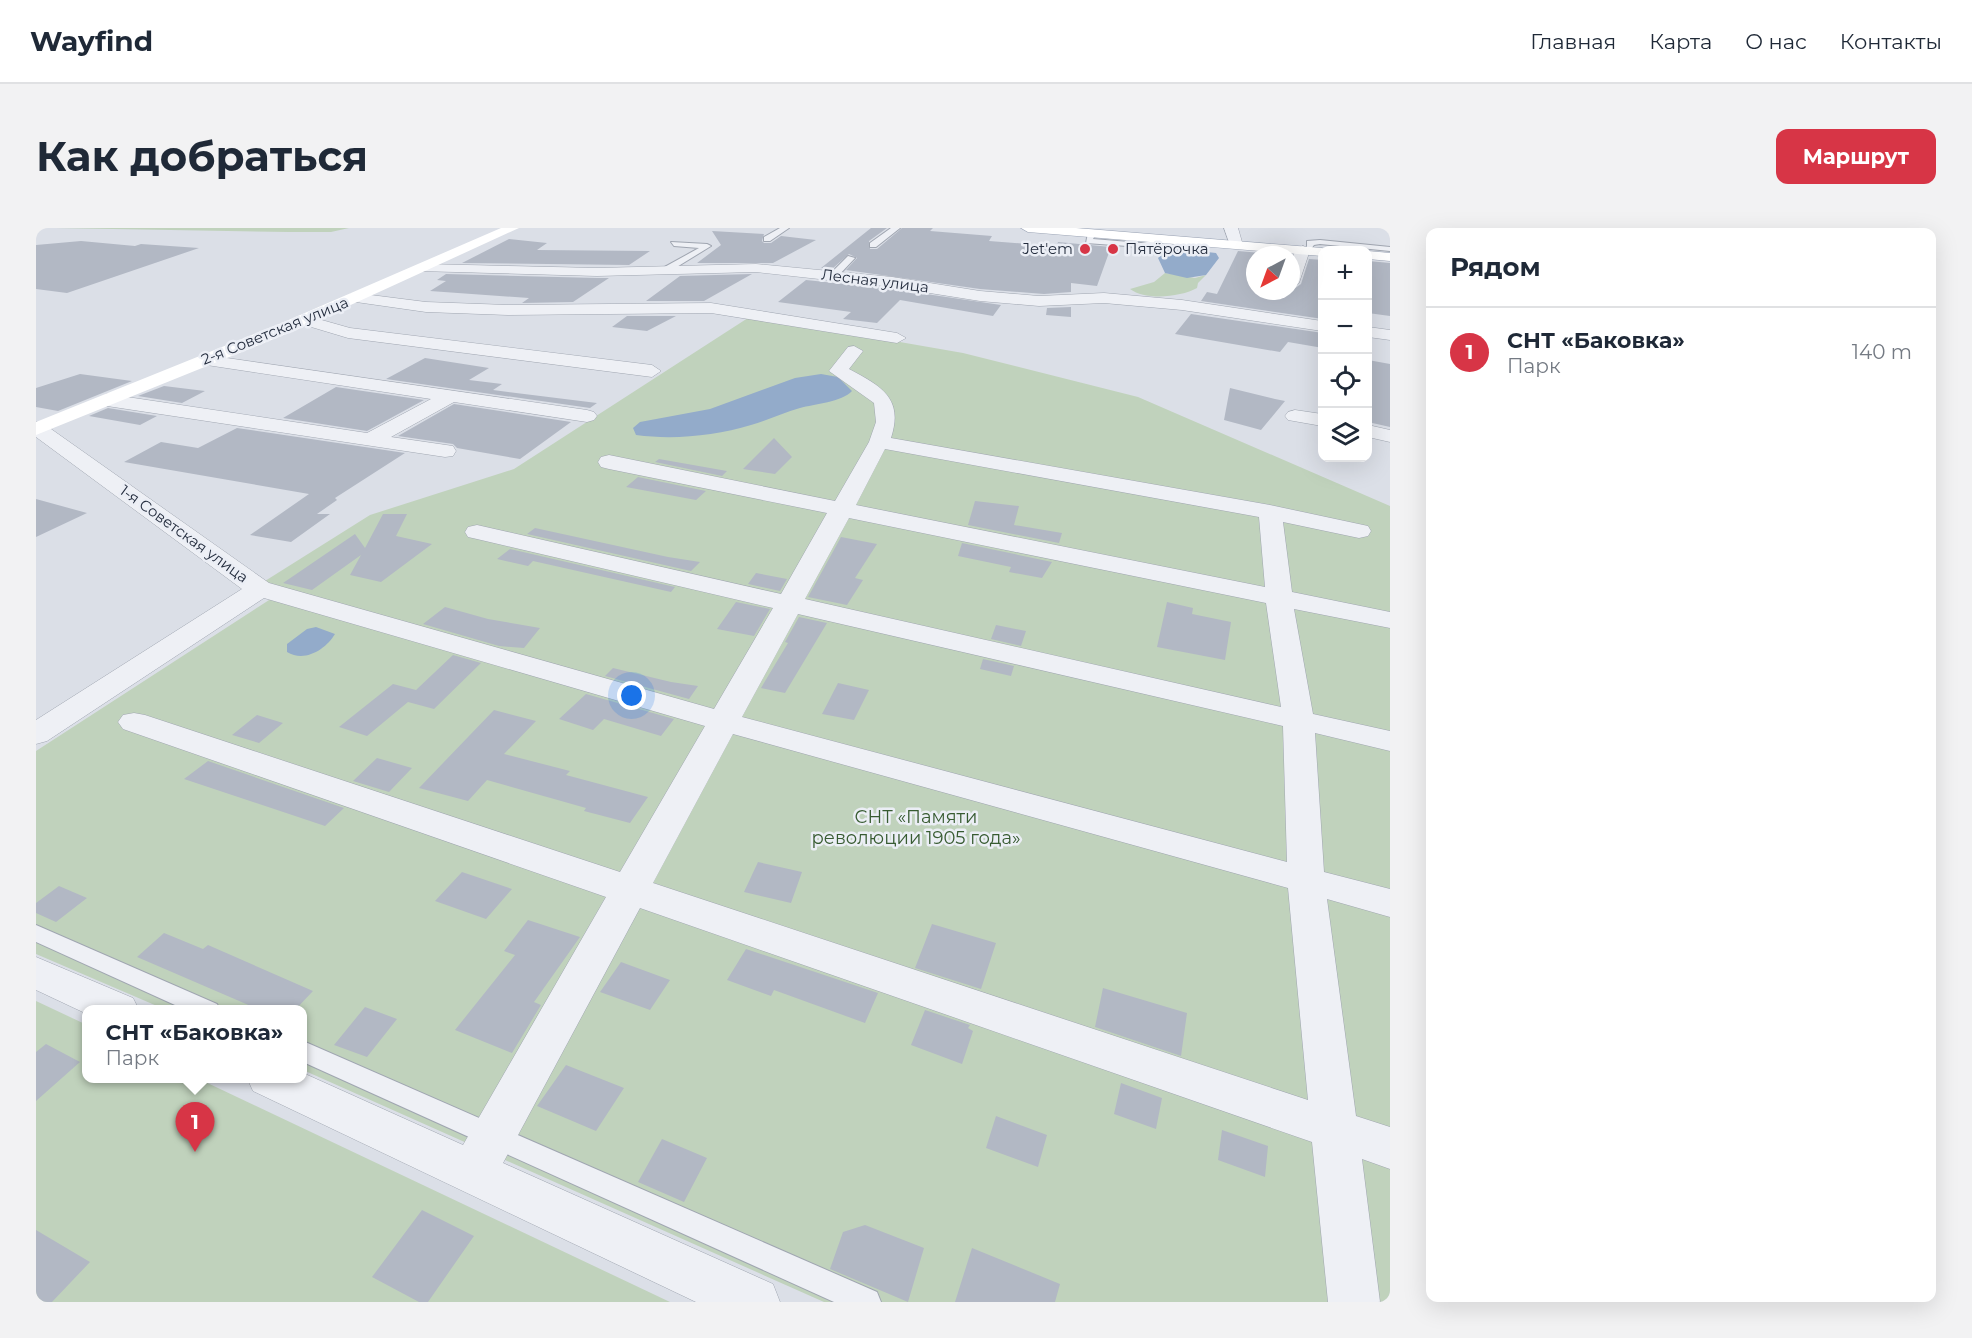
<!DOCTYPE html>
<html lang="ru">
<meta charset="utf-8">
<style>
:root{--surface:#fff;--page:#f2f2f3;--text:#1f2937;--muted:#747a83;--line:#e0e1e3;--accent:#d73546}
body{margin:0;font-family:Montserrat,sans-serif;background:var(--page);color:var(--text)}
.controls{position:absolute;right:18px;top:18px;display:grid;overflow:hidden;border-radius:12px;box-shadow:0 6px 24px #0002}
.controls button{width:54px;height:54px;display:grid;place-items:center;padding:0;border:0;border-bottom:2px solid var(--line);background:var(--surface);color:var(--text);font:30px sans-serif}
.compass{position:absolute;left:1210px;top:18px;width:54px;height:54px;border-radius:50%;background:var(--surface);box-shadow:0 6px 24px #0002;rotate:221deg}
.you{position:absolute;left:596px;top:468px;width:21px;height:21px;margin:-15px;border:4px solid #fff;border-radius:50%;background:#1a73e8;box-shadow:0 0 0 9px #1a73e833}
.badge{display:grid;place-items:center;width:39px;height:39px;border-radius:50%;background:var(--accent);color:#fff;font-size:20px;font-weight:700}
.pin{position:absolute;translate:-50% -50px;filter:drop-shadow(0 2px 3px #0008)}
.pin::after{content:'';position:absolute;top:32px;width:21px;height:18px;background:inherit;clip-path:polygon(0 0,100% 0,50% 100%)}
.popup{position:absolute;left:46px;top:777px;width:225px;height:78px;box-sizing:border-box;display:grid;place-content:center;border-radius:12px;background:var(--surface);filter:drop-shadow(0 2px 4px #0005);font-size:20px;white-space:nowrap;color:var(--muted)}
.popup b{font-size:22px;color:var(--text)}
.popup::after{content:'';position:absolute;left:50%;top:100%;margin-left:-12px;border:12px solid transparent;border-top-color:var(--surface)}
.list{margin:0;padding:0;list-style:none}
h2{display:flex;justify-content:space-between;align-items:center;height:78px;margin:0;padding:0 24px;font-size:26px}
h2 small{font-size:20px;font-weight:400;color:var(--muted)}
.list li{display:grid;grid-template-columns:39px 1fr auto;gap:18px;align-items:center;box-sizing:border-box;height:90px;padding:0 24px;border-top:2px solid var(--line)}
.list b{display:block;font-size:22px;white-space:nowrap}
.list p{margin:0;font-size:20px;white-space:nowrap;color:var(--muted)}
.list em{font-size:20px;font-style:normal;color:var(--muted)}
.icon{flex:none;width:33px;height:33px;fill:none;stroke:currentColor;stroke-width:2;stroke-linecap:round;stroke-linejoin:round}
.map{position:relative;flex:none;width:1354px;height:1074px;overflow:hidden;border-radius:12px}
header{display:flex;align-items:center;gap:36px;box-sizing:border-box;height:84px;padding:0 30px;background:var(--surface);border-bottom:2px solid var(--line)}
header strong{font-size:28px}
nav{display:flex;gap:33px;margin-inline-start:auto;font-size:21px}
.intro{display:flex;align-items:center;justify-content:space-between;box-sizing:border-box;height:144px;padding:0 36px}
h1{margin:0;font-size:42px}
.button{padding:15px 27px;border-radius:12px;background:var(--accent);color:#fff;font-size:21px;font-weight:700}
main{display:flex;gap:36px;padding:0 36px}
aside{flex:1;background:var(--surface);border-radius:12px;box-shadow:0 6px 24px #0002}
.map>svg:first-child{display:block}
</style>
<header>
<strong>Wayfind</strong>
<nav><a>Главная</a><a>Карта</a><a>О нас</a><a>Контакты</a></nav>
</header>
<div class="intro"><h1>Как добраться</h1><a class="button">Маршрут</a></div>
<main>
<div class="map">
<svg width="1354" height="1074" viewBox="0 0 1354 1074">
<rect width="100%" height="100%" fill="#dbdfe7"/>
<path fill="#c0d2bc" d="M19,0H313L295,4H253Z
M1129,45L1159,50L1170,47L1162,55L1161,60C1145,69 1110,73 1094,61L1118,54Z
M715,88L927,125L1102,169L1354,278V1074H788L267,842V782L128,781L0,726V523L244,365L229,353L334,287L478,241Z
M0,773L51,797V850L163,851L634,1074H0Z"/>
<path fill="#93abca" d="M1144,21L1180,25L1183,30L1170,47L1151,50L1129,45L1122,30L1131,22Z
M785,146L802,149L816,163C806,174 778,176 764,180C747,185 732,192 715,197C679,208 637,212 600,207L597,200L604,194L674,181L759,150Z
M280,399L299,406C290,421 269,435 251,424V416L271,401Z"/>
<path fill="#b2b8c4" d="M835,0H851L833,13L834,21H841L866,0H897L894,3L956,8L953,13L1004,17H1021L1022,14L1075,19L1061,58L1035,55V64L1008,66L944,61L810,42L821,30L813,26L796,41L785,40Z
M676,3L728,6L726,13L728,15H735L745,8L780,12L737,35H661L685,17Z
M473,11L511,15L501,22L614,23L593,37L426,35Z
M45,13L99,18L105,16L163,20L31,65L0,61V17Z
M1202,23L1237,26L1219,27V63H1255L1265,56L1273,31L1287,32V91L1165,73L1171,64L1181,66Z
M1332,33L1354,35V88L1332,85Z
M410,46L561,50H573L537,74L486,75L493,70L394,63L410,53L401,52Z
M716,46L668,73H610L644,48Z
M770,52L856,61L965,77L957,88L864,72L841,95L807,91L815,84L742,74Z
M1035,79V89L1010,87L1011,80Z
M1155,86L1287,105V120L1252,114L1244,124L1139,106Z
M591,88H640L611,103L576,99Z
M389,130L453,140L433,152L466,156L457,162L561,175L554,180L350,151Z
M1332,132L1354,136V199L1332,194Z
M44,146L96,153L22,183L0,179V160Z
M128,158L169,163L146,175L102,168Z
M300,159L388,172L331,203L247,190Z
M1194,160L1239,171L1249,173L1225,202L1188,192Z
M418,176L535,194L484,231L421,220L417,216L362,208Z
M72,180L121,188L104,197L53,188Z
M201,200L369,225L299,270L301,272L281,286H294L255,314L214,307L273,266L88,234L125,214L162,220Z
M738,210L756,229L739,246L707,241Z
M623,231L691,243L686,248L619,234Z
M602,249L670,263L660,272L590,259Z
M0,271L51,285L0,309Z
M939,273L983,278L978,297L1026,305L1023,315L932,297Z
M347,286H371L360,308L396,316L345,354L314,347L325,327L276,362L247,355L319,306L329,320Z
M499,300L632,329L664,334L655,343L491,306Z
M805,309L841,316L819,350L827,352L811,377L772,369Z
M926,315L1016,334L1006,350L973,344L975,339L922,328Z
M474,321L639,359L635,364L497,333L492,338L461,331Z
M720,345L751,351L744,363L712,356Z
M700,374L734,381L718,408L681,401Z
M1131,374L1157,380L1156,386L1195,394L1189,432L1121,419Z
M409,379L452,391L504,400L488,420L463,418L387,396Z
M763,389L791,395L749,465L725,460L752,415L749,414Z
M960,397L990,403L985,418L955,411Z
M417,427L445,435L398,481L372,474L331,508L303,499L357,456L380,462Z
M947,431L978,438L975,448L944,441Z
M577,440L635,454L662,458L653,471L569,448Z
M802,455L833,462L818,492L786,486Z
M550,466L638,491L625,508L568,491L557,502L523,491Z
M458,482L500,493L468,526L534,543L530,547L612,569L594,595L548,583L550,580L451,552L432,573L383,560Z
M221,487L247,495L223,515L196,507Z
M341,530L376,540L353,564L317,553Z
M172,533L308,580L289,598L148,551Z
M722,634L766,644L755,675L708,664Z
M426,644L476,661L450,691L399,673Z
M23,658L51,670L20,694L0,685V675Z
M492,692L544,709L498,774L505,777L476,825L419,802L479,727L468,723Z
M896,696L960,715L945,761L879,740Z
M128,705L167,721L172,717L277,763L259,782H224L101,729Z
M710,721L842,765L829,795L738,762L735,768L691,752Z
M585,734L634,752L614,782L564,764Z
M1067,760L1151,785L1145,828L1059,799Z
M329,779L361,791L331,829L298,817Z
M889,782L934,797L932,800L937,803L926,836L875,817Z
M10,816L44,834L0,873V824Z
M530,837L588,860L560,903L501,878Z
M1085,855L1126,870L1120,901L1078,886Z
M960,888L1011,907L1002,939L950,920Z
M1186,902L1232,918L1229,949L1182,932Z
M626,911L671,930L648,974L602,954Z
M386,982L438,1008L392,1074H383L336,1049Z
M829,997L888,1020L872,1074L794,1041L807,1004Z
M0,1002L54,1034L16,1074H0Z
M936,1020L1024,1056L1019,1074H919Z"/>
<g fill="none" stroke-linecap="round" stroke-linejoin="round">
<g stroke="#a0a6b1" stroke-width="2">
<path id="lane" d="M744,0H753L734,13H728V9Z
M855,0H864L840,19H834V15Z
M1056,3L1060,5L1057,11L1105,15L1135,10L1139,12L1105,19L1050,15L1052,5Z
M1284,12L1354,19V23L1284,16L1278,17L1275,21L1271,19V13Z
M635,14L671,16L675,18L631,45H625V41L663,20L638,18Z
M812,28L819,30L801,49H795V45Z
M0,697L181,776L184,782H150L0,714Z
M267,813L841,1064L845,1074H798L267,834Z"/>
</g>
<g stroke="#a0a6b1" stroke-width="1">
<path id="street" d="M1188,0H1202L1206,14L1204,17H1194Z
M1267,18L1274,22L1263,55L1255,60C1255,47 1252,22 1267,18Z
M388,36L561,40L720,36L856,49L944,63L1003,68L1068,65L1146,72L1286,93V103L1146,82L1068,75L1003,78L944,73L856,59L720,44L561,48L383,43L381,40L383,37Z
M319,65L390,74L472,77L675,75L861,105L870,110L861,115L675,85L472,87L390,84L313,73L311,70L313,67Z
M268,87L314,100L616,137L625,143L616,149L312,110L262,95L260,92Z
M1332,99L1354,102V112L1332,109Z
M818,118L827,123L813,141C845,158 868,170 855,210L1234,277L1332,298L1335,303L1332,308L1323,310L1247,294L1256,364L1354,384V400L1258,381L1277,486L1354,503V523L1279,505L1288,644L1354,661V689L1291,671L1320,888L1354,899V941L1326,931L1344,1074H1292L1276,914L604,680L467,935L737,1056L744,1074H660L217,863L211,850H267V845L427,917L570,669L87,501L82,494L87,487L98,485L109,487L584,644L669,498L228,370L11,513L0,516V492L206,361L0,209V194L8,196L233,355L678,481L737,380L441,311L432,309L429,304L432,299L441,297L745,366L791,285L573,241L565,239L562,234L565,229L573,227L799,273L833,214L840,194L838,175L793,143L812,119ZM849,221L1223,289L1229,359L820,277ZM813,290L1230,375L1245,479L769,371ZM762,386L1247,498L1251,634L706,489ZM697,506L1252,660L1272,872L617,655Z
M170,127L551,182L558,184L561,188L558,192L551,194L418,174L355,209L417,218L420,223L417,228L409,229L71,178L61,172L71,166L331,205L395,171L164,136L161,132L164,128Z
M1259,182L1286,186V198L1252,192L1249,188L1252,184Z
M1332,197L1354,202V214L1332,209Z
M0,729L97,770L103,782H51V786L0,762Z"/>
</g>
<g stroke="#9aa3b4" stroke-width="1">
<path id="primary" d="M985,0H1040L1286,20L1292,22H1286V28L992,4Z
M1332,23L1354,25V33L1332,31Z"/>
</g>
<use href="#lane" fill="#eef0f5" fill-rule="evenodd"/>
<use href="#street" fill="#eef0f5" fill-rule="evenodd"/>
<path fill="#fff" fill-rule="evenodd" d="M465,0H483L260,102L0,207V194L248,94Z"/>
<use href="#primary" fill="#fff" fill-rule="evenodd"/>
</g>
<g fill="#d73546" stroke="#ebeef5" stroke-width="2">
<circle cx="1049" cy="21" r="6"/>
<circle cx="1077" cy="21" r="6"/>
</g>
<g text-anchor="middle" stroke-width="5" stroke-linejoin="round" paint-order="stroke">
<g font-size="15" fill="#242d3e" stroke="#ebeef5" text-anchor="end">
<text x="1037" y="26">Jet'em</text>
<text x="1089" y="26" text-anchor="start">Пятёрочка</text>
</g>
<g font-size="15" fill="#242d3e" stroke="#ebeef5">
<text transform="translate(839 53) rotate(7)" y="5">Лесная улица</text>
<text transform="translate(239 103) rotate(-22)" y="5">2-я Советская улица</text>
<text transform="translate(148 306) rotate(36)" y="5">1-я Советская улица</text>
</g>
<g font-size="18" fill="#375b31" stroke="#ebeef5">
<text x="880" y="595">СНТ «Памяти<tspan x="880" dy="21">революции 1905 года»</tspan></text>
</g>
</g>
</svg>
<div class="controls">
<button>+</button>
<button>−</button>
<button><svg class="icon" aria-label="locate" viewBox="0 0 24 24"><circle cx="12" cy="12" r="6"/><path d="M12 2v4M12 18v4M2 12h4M18 12h4"/></svg></button>
<button><svg class="icon" aria-label="layers" viewBox="0 0 24 24"><path d="M12 4l9 5-9 5-9-5zM3 14l9 5 9-5"/></svg></button>
</div>
<svg class="compass" viewBox="-18 -18 36 36"><path d="M0-13l5 13h-10z" fill="#e53935"/><path d="M0 13l5-13h-10z" fill="#747a83"/></svg>
<div class="you"></div>
<div class="pin badge" style="left:159px;top:924px">1</div>
<div class="popup"><b>СНТ «Баковка»</b>Парк</div>
</div>
<aside>
<h2>Рядом<small></small></h2>
<ul class="list">
<li><span class="badge">1</span><div><b>СНТ «Баковка»</b><p>Парк</p></div><em>140 m</em></li>
</ul>
</aside>
</main>
